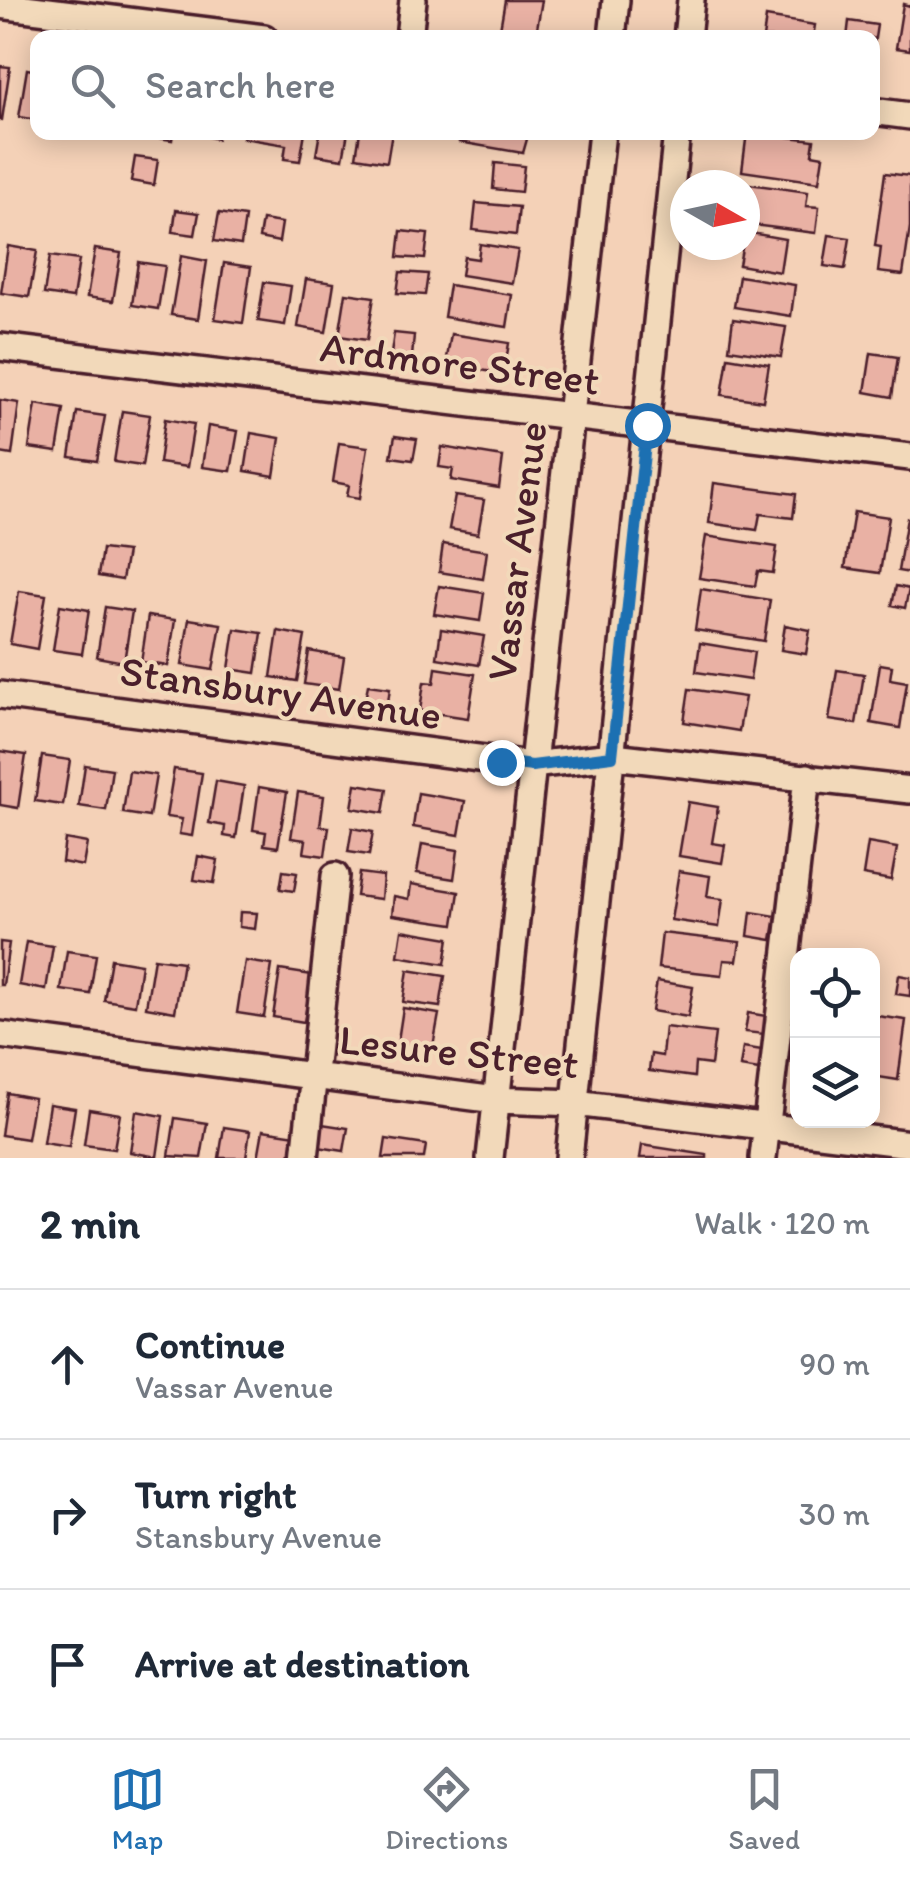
<!DOCTYPE html>
<meta charset="utf-8">
<style>
:root{--surface:#fff;--page:#f6f6f7;--text:#1f2937;--muted:#747a83;--line:#e0e1e3;--accent:#1f6fb2}
body{margin:0;font-family:Itim,sans-serif;background:var(--page);color:var(--text)}
.controls{position:absolute;right:30px;bottom:30px;display:grid;overflow:hidden;border-radius:20px;box-shadow:0 5px 25px #0003}
.controls button{width:90px;height:90px;display:grid;place-items:center;padding:0;border:0;border-bottom:2px solid var(--line);background:var(--surface);color:var(--text);font:50px sans-serif}
.compass{position:absolute;left:670px;top:170px;width:90px;height:90px;border-radius:50%;background:var(--surface);box-shadow:0 5px 25px #0003;rotate:99deg}
.stop{position:absolute;width:30px;height:30px;margin:-22px;border:8px solid #1f6fb2;border-radius:50%;background:#fff}
.stop.end{background:#1f6fb2;border-color:#fff;box-shadow:0 2px 10px #0008}
.list{margin:0;padding:0;list-style:none}
h2{display:flex;justify-content:space-between;align-items:center;height:130px;margin:0;padding:0 40px;font-size:42px}
h2 small{font-size:32px;font-weight:400;color:var(--muted)}
.list li{display:grid;grid-template-columns:65px 1fr auto;gap:30px;align-items:center;box-sizing:border-box;height:150px;padding:0 40px;border-top:2px solid var(--line)}
.list b{display:block;font-size:38px;white-space:nowrap}
.list p{margin:0;font-size:32px;white-space:nowrap;color:var(--muted)}
.list em{font-size:32px;font-style:normal;color:var(--muted)}
.icon{flex:none;width:55px;height:55px;fill:none;stroke:currentColor;stroke-width:2;stroke-linecap:round;stroke-linejoin:round}
.map{position:relative;flex:none;width:910px;height:1158px;overflow:hidden}
.search{position:absolute;background:var(--surface);box-shadow:0 5px 25px #0003;left:30px;right:30px;top:30px;height:110px;display:flex;align-items:center;gap:25px;box-sizing:border-box;padding:0 35px;border-radius:20px;color:var(--muted);font-size:38px}
.sheet{height:580px;background:var(--surface)}
nav{display:flex;justify-content:space-around;align-items:center;box-sizing:border-box;height:140px;border-top:2px solid var(--line);background:var(--surface);font-size:28px;color:var(--muted)}
nav a{display:grid;justify-items:center;gap:5px}
nav .on{color:var(--accent)}
.map>svg:first-child{display:block}
</style>
<div class="map">
<svg width="910" height="1158" viewBox="0 0 910 1158">
<rect width="100%" height="100%" fill="#f4d1b7"/>
<filter id="ink" filterUnits="userSpaceOnUse"><feTurbulence type="fractalNoise" baseFrequency=".01" numOctaves="2"/><feDisplacementMap in="SourceGraphic" scale="20" xChannelSelector="R" yChannelSelector="G"/><feConvolveMatrix kernelMatrix="1 2 1 2 8 2 1 2 1" color-interpolation-filters="sRGB"/></filter>
<g filter="url(#ink)">
<path fill="#e9b1a4" stroke="#4a1f2b" stroke-width="2.5" d="M505,0H542L536,34L500,29Z
M903,4L910,6V50L896,48Z
M766,17L815,25L813,38H763Z
M849,21L877,25L873,51L872,38H847Z
M0,66L10,67L2,120H0Z
M27,69L38,71V120L19,117Z
M145,132H173L172,140L145,136Z
M189,132H218L217,139Z
M244,132H305L300,161L284,159L286,145L243,138Z
M320,132H348L343,159L316,155Z
M360,132H392L387,162L356,157Z
M460,132H529L523,153L459,142Z
M747,132L814,140L812,154L823,156L819,182L742,171Z
M135,157L158,160L154,185L131,181Z
M495,163L524,166L521,192L493,189Z
M885,173L910,176V227L903,275L878,272L881,247L875,246Z
M741,183L808,192L806,206L819,207L816,233L745,224V185Z
M476,203L519,207L516,235L473,230Z
M176,210L199,213L195,235L173,232Z
M219,213L245,217L241,245L214,241Z
M262,220L282,223L279,242L259,238Z
M401,231L428,234L425,259L398,257Z
M745,232L785,239L780,272L739,265Z
M829,235L850,238L845,269L824,266Z
M480,244L518,250L512,283L461,275L464,257L478,259Z
M8,246L37,251L29,297L1,293Z
M95,249L121,253L113,301L87,297Z
M50,256L79,260L73,298L44,294Z
M181,256L207,261L198,319L171,315Z
M138,262L165,266L158,309L132,305Z
M224,263L251,267L243,323L215,319Z
M400,272L428,274L425,295L397,293Z
M739,276L795,285L791,316L734,307Z
M306,279L334,283L326,332L298,327Z
M264,282L291,286L285,325L258,321Z
M449,285L512,295L507,327L444,317Z
M346,293L374,297L367,340L339,336Z
M733,319L786,327L781,357L729,349Z
M394,333L414,335L412,357L391,354Z
M451,334L509,343L504,374L446,364Z
M871,353L898,357L892,397L865,392Z
M728,357L769,364L763,401L722,395Z
M0,400L19,403L12,455L0,453Z
M36,404L64,409L57,452L29,448Z
M122,411L150,415L142,466L114,462Z
M77,412L105,416L97,461L70,457Z
M165,419L194,424L187,467L159,463Z
M208,426L238,431L231,471L202,467Z
M251,433L280,438L274,476L245,471Z
M395,436L417,439L413,460L391,457Z
M339,443L368,447L360,498L347,496L349,485L333,482Z
M442,447L503,457L499,488L451,480L453,469L439,467Z
M714,483L796,494L793,518L760,514L757,530L709,523Z
M455,496L484,500L478,534L449,529Z
M854,512L889,517L880,573L845,568Z
M907,518H910V573L898,571Z
M706,536L777,547L773,573L758,571L755,586L699,578Z
M443,544L487,551L483,579L439,572Z
M102,549L127,552L122,580L98,576Z
M439,586L484,593L480,621L434,614Z
M896,586L909,589L905,608L892,605Z
M701,589L770,600L764,641L695,630Z
M19,591L46,595L37,649L10,644Z
M60,605L89,610L82,654L53,650Z
M105,607L132,611L124,662L97,657Z
M148,616L175,620L168,666L141,662Z
M189,619L221,624L213,670L182,665Z
M785,625L810,630L806,654L781,650Z
M235,629L262,633L256,673L229,669Z
M441,629L484,636L479,665L437,658Z
M278,631L305,636L297,681L271,677Z
M700,643L754,652L750,680L696,672Z
M309,651L344,657L339,689L304,684Z
M880,664L892,666L890,679L907,682L900,728L871,723Z
M436,668L475,674L468,718L420,711L424,682L434,683Z
M837,670L864,674L856,724L829,720Z
M368,685L390,688L387,709L364,705Z
M689,689L745,697L739,731L684,722Z
M0,751L26,755L18,808L0,805Z
M42,756L70,760L63,805L35,801Z
M85,765L112,769L106,810L79,806Z
M174,769L202,773L192,836L179,834L182,819L166,817Z
M129,771L156,775L149,817L123,813Z
M216,781L244,786L236,838L224,836L225,826L209,823Z
M356,784L387,789L383,813L352,808Z
M259,787L287,792L278,847L264,845L266,832L253,830Z
M298,792L324,796L320,826L329,827L325,856L304,853L306,840L291,838Z
M418,793L465,801L459,835L413,827Z
M688,802L718,807L712,843L725,845L722,863L679,856Z
M352,828L373,832L369,855L348,852Z
M65,839L87,843L83,866L62,862Z
M868,843L897,848L891,880L863,875Z
M422,844L458,850L454,879L417,873Z
M198,856L218,860L214,883L194,880Z
M283,871L297,873L294,891L280,889Z
M679,871L710,876L707,897L723,899L719,927L671,920Z
M359,873L383,876L381,899L356,896Z
M411,884L459,892L454,924L392,915L394,896L409,899Z
M240,912L257,913L255,929L239,927Z
M751,912L776,916L772,940L748,936Z
M402,930L449,938L445,964L398,956Z
M662,933L740,942L737,961L724,960L722,975L658,968Z
M0,942L9,943L3,985H0Z
M26,942L53,946L46,990L19,985Z
M67,951L96,955L90,994L61,990Z
M154,958L183,962L175,1012L146,1007Z
M111,959L141,964L135,1005L104,1000Z
M245,961L272,965L264,1017L237,1013Z
M280,970L312,975L304,1022L273,1017Z
M408,970L445,976L440,1007L403,1002Z
M899,975L910,977V996L896,994Z
M657,981L693,987L688,1017L652,1011Z
M403,1008L439,1014L432,1052L397,1047Z
M797,1012H798V1064L789,1062Z
M748,1013L766,1016L764,1034L745,1032Z
M877,1016L906,1020L898,1080L872,1076Z
M665,1027L715,1033L711,1065L695,1063L694,1077L649,1071L651,1054L662,1056Z
M743,1047L762,1050L759,1070L740,1067Z
M7,1093L34,1098L27,1139L1,1135Z
M49,1104L75,1108L69,1147L43,1143Z
M89,1109L120,1114L114,1149L84,1145Z
M136,1111L163,1116L157,1157L130,1152Z
M175,1118L207,1123L201,1158L169,1156Z
M322,1124L348,1128L344,1151L318,1147Z
M224,1127L250,1131L246,1158H219Z
M263,1130L296,1135L293,1158H258Z
M386,1139L426,1145L424,1158H383Z
M642,1145L707,1155V1158H640Z"/>
<g fill="none" stroke-linecap="round" stroke-linejoin="round">
<g stroke="#4a1f2b" stroke-width="32">
<path id="minor" d="M0,5L264,38
M409,38L413,0
M612,38L616,0
M687,38L691,0
M872,111L910,116
M0,347L910,457
M0,695L531,765L613,756L910,790
M0,1035L496,1100L575,1103L910,1144
M305,1158L335,876
M490,1158L602,132
M569,1158L677,132
M763,1158L807,777"/>
</g>
<use href="#minor" stroke="#f2d9ba" stroke-width="25"/>
</g>
</g>
<g fill="none" stroke-linecap="round" stroke-linejoin="round" filter="url(#ink)">
<path stroke="#1f6fb2" stroke-width="12" d="M501,762L532,766L612,756L647,425"/>
</g>
<g text-anchor="middle" stroke-width="8" stroke-linejoin="round" paint-order="stroke">
<g font-size="42" fill="#4a1f2b" stroke="#f2d9ba">
<text transform="translate(460 363) rotate(7)" y="15">Ardmore Street</text>
<text transform="translate(516 551) rotate(-83)" y="15">Vassar Avenue</text>
<text transform="translate(281 692) rotate(8)" y="15">Stansbury Avenue</text>
<text transform="translate(459 1051) rotate(6)" y="15">Lesure Street</text>
</g>
</g>
</svg>
<div class="controls">
<button><svg class="icon" aria-label="locate" viewBox="0 0 24 24"><circle cx="12" cy="12" r="6"/><path d="M12 2v4M12 18v4M2 12h4M18 12h4"/></svg></button>
<button><svg class="icon" aria-label="layers" viewBox="0 0 24 24"><path d="M12 4l9 5-9 5-9-5zM3 14l9 5 9-5"/></svg></button>
</div>
<svg class="compass" viewBox="-18 -18 36 36"><path d="M0-13l5 13h-10z" fill="#e53935"/><path d="M0 13l5-13h-10z" fill="#747a83"/></svg>
<div class="stop" style="left:647px;top:425px"></div>
<div class="stop end" style="left:501px;top:762px"></div>
<div class="search"><svg class="icon" aria-label="search" viewBox="0 0 24 24"><circle cx="10" cy="10" r="6"/><path d="M15 15l6 6"/></svg>Search here</div>
</div>
<section class="sheet">
<h2>2 min<small>Walk · 120 m</small></h2>
<ul class="list">
<li><svg class="icon" aria-label="ahead" viewBox="0 0 24 24"><path d="M12 20V5M6 11l6-6 6 6"/></svg><div><b>Continue</b><p>Vassar Avenue</p></div><em>90 m</em></li>
<li><svg class="icon" aria-label="right" viewBox="0 0 24 24"><path d="M7 20v-9h11M14 6l5 5-5 5"/></svg><div><b>Turn right</b><p>Stansbury Avenue</p></div><em>30 m</em></li>
<li><svg class="icon" aria-label="arrive" viewBox="0 0 24 24"><path d="M6 21V4h12l-3 4 3 4H6"/></svg><div><b>Arrive at destination</b></div></li>
</ul>
</section>
<nav>
<a class="on"><svg class="icon" aria-label="map" viewBox="0 0 24 24"><path d="M3 6l6-2 6 2 6-2v14l-6 2-6-2-6 2zM9 4v14M15 6v14"/></svg>Map</a>
<a><svg class="icon" aria-label="directions" viewBox="0 0 24 24"><path d="M12 3l9 9-9 9-9-9zM9 14v-3h6M13 9l2 2-2 2"/></svg>Directions</a>
<a><svg class="icon" aria-label="saved" viewBox="0 0 24 24"><path d="M7 4h10v16l-5-4-5 4z"/></svg>Saved</a>
</nav>
